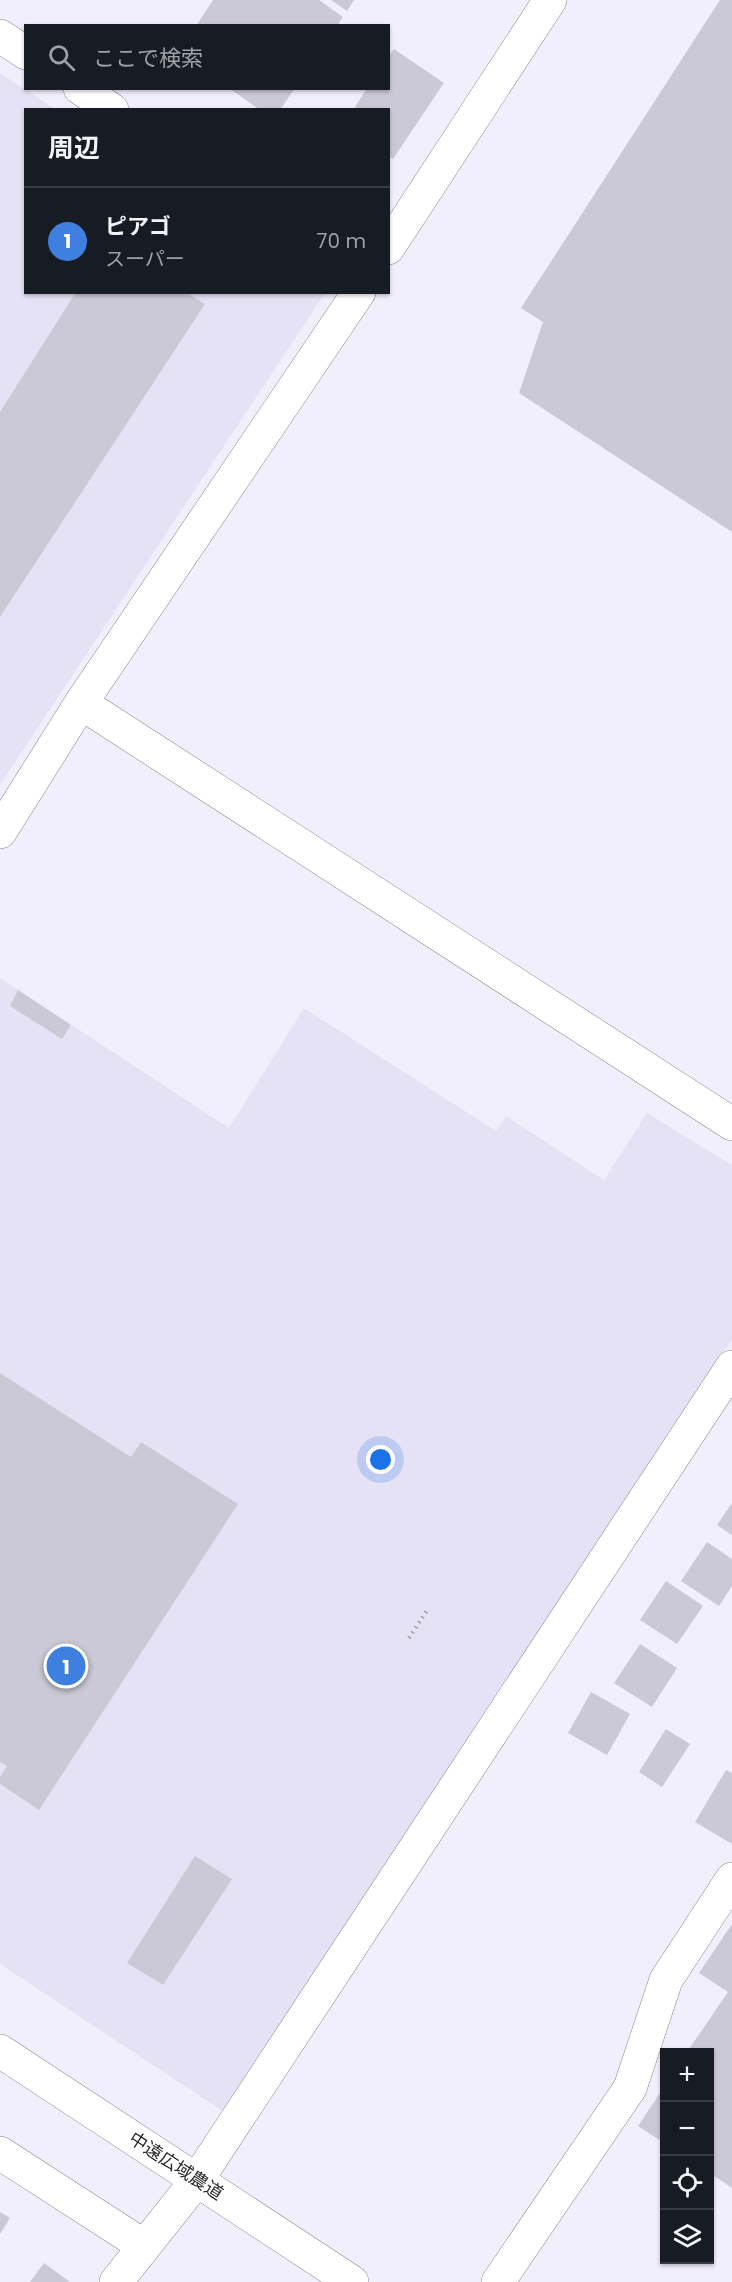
<!DOCTYPE html>
<html lang="ja">
<meta charset="utf-8">
<style>
:root{--surface:#171b24;--page:#20242c;--text:#f1f3f6;--muted:#9ea1a6;--line:#363941;--accent:#c4ab8d}
body{margin:0;font-family:Poppins,"Noto Sans JP",sans-serif;background:var(--page);color:var(--text)}
.controls{position:absolute;right:18px;bottom:18px;display:grid;overflow:hidden;border-radius:0px;box-shadow:0 2px 4px #0004}
.controls button{width:54px;height:54px;display:grid;place-items:center;padding:0;border:0;border-bottom:2px solid var(--line);background:var(--surface);color:var(--text);font:30px sans-serif}
.you{position:absolute;left:381px;top:1460px;width:21px;height:21px;margin:-15px;border:4px solid #fff;border-radius:50%;background:#1a73e8;box-shadow:0 0 0 9px #1a73e833}
.badge{display:grid;place-items:center;width:39px;height:39px;border-radius:50%;background:var(--accent);color:#fff;font-size:20px;font-weight:700}
.pin{position:absolute;translate:-50% -50%;border:3px solid #fff;box-shadow:0 2px 6px #0006}
.list{margin:0;padding:0;list-style:none}
h2{display:flex;justify-content:space-between;align-items:center;height:78px;margin:0;padding:0 24px;font-size:26px}
h2 small{font-size:20px;font-weight:400;color:var(--muted)}
.list li{display:grid;grid-template-columns:39px 1fr auto;gap:18px;align-items:center;box-sizing:border-box;height:108px;padding:0 24px;border-top:2px solid var(--line)}
.list b{display:block;font-size:22px;white-space:nowrap}
.list p{margin:0;font-size:20px;white-space:nowrap;color:var(--muted)}
.list em{font-size:20px;font-style:normal;color:var(--muted)}
.icon{flex:none;width:33px;height:33px;fill:none;stroke:currentColor;stroke-width:2;stroke-linecap:round;stroke-linejoin:round}
.map{position:relative;flex:none;width:732px;height:2282px;overflow:hidden}
.search{position:absolute;background:var(--surface);box-shadow:0 2px 4px #0004;left:24px;top:24px;width:366px;height:66px;display:flex;align-items:center;gap:15px;box-sizing:border-box;padding:0 21px;border-radius:0px;color:var(--muted);font-size:22px}
.panel{position:absolute;background:var(--surface);box-shadow:0 2px 4px #0004;left:24px;top:108px;width:366px;height:186px;border-radius:0px}
.map>svg:first-child{display:block}
</style>
<div class="map">
<svg width="732" height="2282" viewBox="0 0 732 2282">
<rect width="100%" height="100%" fill="#f2effc"/>
<path fill="#e6e2f6" d="M0,73L55,109L26,110V292L325,293L0,785Z
M0,978L229,1128L304,1008L496,1131L506,1116L604,1180L647,1113L732,1165V1339L227,2114L0,1964Z"/>
<path fill="#ccc9d6" d="M213,0H319L343,17L337,26H196Z
M331,0H354L347,11Z
M720,0H732V532L519,393L543,322L521,308Z
M394,49L444,83L393,159L388,156V110H353L367,88H388V57Z
M229,88H295L280,110H260Z
M76,292H186L205,304L0,617V412Z
M18,990L71,1025L62,1039L10,1006Z
M0,1373L131,1457L141,1442L238,1504L39,1810L0,1784V1777L7,1766L0,1762Z
M732,1503V1535L717,1525Z
M707,1542L732,1559V1586L719,1606L681,1581Z
M666,1581L703,1606L677,1644L640,1620Z
M640,1644L677,1668L652,1707L614,1683Z
M591,1692L630,1714L607,1755L568,1733Z
M666,1729L690,1744L662,1787L639,1772Z
M726,1770L732,1773V1844L695,1822Z
M195,1856L232,1879L163,1985L127,1963Z
M732,1924V2188L710,2173V2052H687L728,1992L699,1973Z
M664,2087V2143L638,2126Z
M0,2212L10,2218L0,2234Z
M44,2263L70,2282H30Z"/>
<g fill="none" stroke-linecap="round" stroke-linejoin="round">
<g stroke="#888691" stroke-width="34">
<path id="street" d="M0,36L26,53
M80,88L112,110
M0,2153L144,2246
M116,2282L197,2180L732,1367
M498,2282L630,2088L666,1980L732,1879"/>
</g>
<g stroke="#888691" stroke-width="34">
<path id="secondary" d="M388,248L550,0
M81,703L732,1124
M0,832L81,703L359,292
M0,2051L352,2282"/>
</g>
<path stroke="#9f9da6" stroke-width="4" stroke-dasharray="1.5 4.5" stroke-linecap="butt" d="M409,1638L428,1609"/>
<use href="#street" stroke="#fff" stroke-width="33"/>
<use href="#secondary" stroke="#fff" stroke-width="33"/>
</g>
<g text-anchor="middle" stroke-width="5" stroke-linejoin="round" paint-order="stroke">
<g font-size="18" fill="#29282c" stroke="#fff">
<text transform="translate(176 2166) rotate(33)" y="6">中遠広域農道</text>
</g>
</g>
</svg>
<div class="controls">
<button>+</button>
<button>−</button>
<button><svg class="icon" aria-label="locate" viewBox="0 0 24 24"><circle cx="12" cy="12" r="6"/><path d="M12 2v4M12 18v4M2 12h4M18 12h4"/></svg></button>
<button><svg class="icon" aria-label="layers" viewBox="0 0 24 24"><path d="M12 4l9 5-9 5-9-5zM3 14l9 5 9-5"/></svg></button>
</div>
<div class="you"></div>
<div class="pin badge" style="left:66px;top:1666px;background:#3f7fe0">1</div>
<div class="search"><svg class="icon" aria-label="search" viewBox="0 0 24 24"><circle cx="10" cy="10" r="6"/><path d="M15 15l6 6"/></svg>ここで検索</div>
<section class="panel">
<h2>周辺<small></small></h2>
<ul class="list">
<li><span class="badge" style="background:#3f7fe0">1</span><div><b>ピアゴ</b><p>スーパー</p></div><em>70 m</em></li>
</ul>
</section>
</div>
